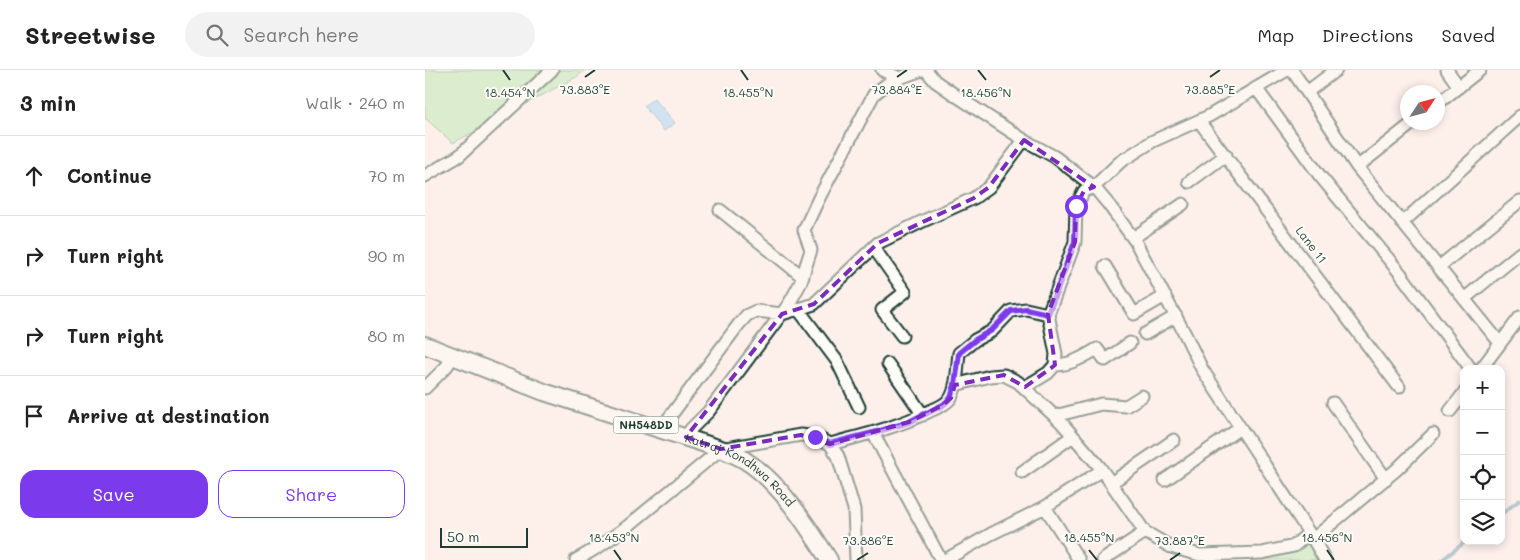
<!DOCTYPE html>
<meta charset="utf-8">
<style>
:root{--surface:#fff;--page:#f2f2f2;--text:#222;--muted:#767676;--line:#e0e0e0;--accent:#7c3aed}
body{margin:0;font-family:Mali,sans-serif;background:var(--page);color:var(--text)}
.controls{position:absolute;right:15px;bottom:15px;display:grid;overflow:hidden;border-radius:10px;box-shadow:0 2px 8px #0003}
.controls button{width:45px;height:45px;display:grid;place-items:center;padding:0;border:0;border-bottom:1px solid var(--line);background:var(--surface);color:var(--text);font:25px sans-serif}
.compass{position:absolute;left:975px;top:15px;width:45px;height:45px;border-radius:50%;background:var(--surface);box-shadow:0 2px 8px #0003;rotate:54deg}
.scale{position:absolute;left:15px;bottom:12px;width:88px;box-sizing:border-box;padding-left:5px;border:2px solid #1f3d34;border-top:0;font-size:14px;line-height:18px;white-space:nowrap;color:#1f3d34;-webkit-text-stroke:4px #fdfcf7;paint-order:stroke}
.stop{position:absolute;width:15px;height:15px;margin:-11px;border:4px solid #7c3aed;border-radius:50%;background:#fff}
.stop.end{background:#7c3aed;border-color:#fff;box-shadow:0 1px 5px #0008}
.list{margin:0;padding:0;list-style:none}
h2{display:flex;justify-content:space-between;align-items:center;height:65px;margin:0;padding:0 20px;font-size:21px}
h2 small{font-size:16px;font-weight:400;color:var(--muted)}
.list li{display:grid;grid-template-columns:32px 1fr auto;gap:15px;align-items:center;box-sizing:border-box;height:80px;padding:0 20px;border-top:1px solid var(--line)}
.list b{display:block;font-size:19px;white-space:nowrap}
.list em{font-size:16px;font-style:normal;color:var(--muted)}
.actions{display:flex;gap:10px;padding:15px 20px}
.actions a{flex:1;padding:11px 0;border:1px solid var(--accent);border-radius:15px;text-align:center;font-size:18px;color:var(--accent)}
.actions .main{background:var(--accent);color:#fff}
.icon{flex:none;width:28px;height:28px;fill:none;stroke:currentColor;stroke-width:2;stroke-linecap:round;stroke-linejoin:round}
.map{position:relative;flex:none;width:1095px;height:490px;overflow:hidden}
header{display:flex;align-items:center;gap:30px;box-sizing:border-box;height:70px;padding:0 25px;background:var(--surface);border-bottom:1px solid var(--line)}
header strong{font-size:24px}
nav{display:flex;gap:28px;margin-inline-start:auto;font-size:18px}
.search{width:350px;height:45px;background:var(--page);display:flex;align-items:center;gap:12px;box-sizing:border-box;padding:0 18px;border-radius:28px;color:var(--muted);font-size:19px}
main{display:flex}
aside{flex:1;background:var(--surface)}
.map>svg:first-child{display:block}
</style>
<header>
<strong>Streetwise</strong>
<div class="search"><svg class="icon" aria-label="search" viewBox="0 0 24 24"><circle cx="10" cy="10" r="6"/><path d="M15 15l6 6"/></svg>Search here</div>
<nav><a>Map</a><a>Directions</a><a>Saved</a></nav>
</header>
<main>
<aside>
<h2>3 min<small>Walk · 240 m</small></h2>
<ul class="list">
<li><svg class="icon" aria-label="ahead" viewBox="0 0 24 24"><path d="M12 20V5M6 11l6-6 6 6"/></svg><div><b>Continue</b></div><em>70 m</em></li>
<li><svg class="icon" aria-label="right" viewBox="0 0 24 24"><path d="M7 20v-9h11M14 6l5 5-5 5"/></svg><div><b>Turn right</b></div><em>90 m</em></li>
<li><svg class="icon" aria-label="right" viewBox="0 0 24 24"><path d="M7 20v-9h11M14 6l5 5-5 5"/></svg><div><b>Turn right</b></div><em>80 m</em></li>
<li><svg class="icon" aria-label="arrive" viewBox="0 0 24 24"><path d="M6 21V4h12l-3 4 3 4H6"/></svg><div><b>Arrive at destination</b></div></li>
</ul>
<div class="actions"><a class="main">Save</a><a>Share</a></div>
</aside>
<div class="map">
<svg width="1095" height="490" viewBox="0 0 1095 490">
<rect width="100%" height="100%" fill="#fdf0eb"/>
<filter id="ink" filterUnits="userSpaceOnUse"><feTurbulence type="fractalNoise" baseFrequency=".02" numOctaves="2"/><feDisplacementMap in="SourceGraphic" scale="10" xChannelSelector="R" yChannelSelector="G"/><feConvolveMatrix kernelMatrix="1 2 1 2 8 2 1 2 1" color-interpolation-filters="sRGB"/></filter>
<g filter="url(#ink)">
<path fill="#b1e9ac" stroke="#689370" d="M0,0H160L153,6L28,73L0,48Z
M883,468L894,490H781Z"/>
<path fill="#9cd3fb" stroke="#6a97ab" d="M229,28L250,53L239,61L219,36Z"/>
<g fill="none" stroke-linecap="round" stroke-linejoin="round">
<path stroke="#6a97ab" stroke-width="4" d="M1076,444L1095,430
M1017,490L1041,471"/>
<g stroke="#1f3d34" stroke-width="15">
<path id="minor" d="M457,0L474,8
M501,0L510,11L533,27L599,70L630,87L669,117L684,135L710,171L759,262L777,299L888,469L900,490
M867,0L932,97L1075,273
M1022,0L1034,17
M831,18L895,106L975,203L1046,299
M882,22L911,0
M1012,34L1055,0
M774,51L974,317
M932,97L989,52
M0,106L34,86L127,0
M764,112L801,85
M295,140L378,207
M977,153L1095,46
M708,168L758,134
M449,178L480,222L457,240L477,266
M680,196L709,244L740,226
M1014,197L1095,131
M1039,229L1095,183
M373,239L412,291L434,337
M720,264L751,246
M463,294L498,345
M630,295C646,295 658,287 672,279L680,290L705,273
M1056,299L1095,247
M530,315L565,306L579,305L593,312L636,352L674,396L720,462L746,477L775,485L837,483L869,476L884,463
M600,317L623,303L630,295L631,284L623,244
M0,318L21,297L29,286
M908,333L961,409
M1025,341L1039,323
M630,346L676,334L701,336L717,326
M235,360L314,254L322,245L331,241L357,244L389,234L453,173L496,152L549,128L564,117L599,70
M448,363L516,490
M261,367L266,359L284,341L364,234L375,214L386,180L379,160L394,128L449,24L466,11L497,0
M405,374C440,365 473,357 505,341C512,338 520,335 525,329C533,318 532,296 534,283L550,270L567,261L586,241L601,239L623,244L650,172L651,136L659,121L669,117L695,92L728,71L784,46L862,0
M597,402L648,366
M740,410L815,358
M686,413L749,370
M620,437L654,490
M888,469L971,400L1008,364
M151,490L175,476L203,456L296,379L376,365L390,367L405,374L413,386L429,439L431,490
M520,490L566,464L620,437L677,400
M678,490L720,462"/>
</g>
<g stroke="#1f3d34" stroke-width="20">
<g id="highway">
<path id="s1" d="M0,275L119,322L296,379C303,382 311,385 318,389C354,411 382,455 404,490"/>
</g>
</g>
<use href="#minor" stroke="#fdfcf7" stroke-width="11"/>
<use href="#highway" stroke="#fdfcf7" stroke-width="16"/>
</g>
</g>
<g fill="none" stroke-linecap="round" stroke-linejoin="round" filter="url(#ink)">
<path stroke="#7c3aed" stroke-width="6" d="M390,367L405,374L448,363L484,352L518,335L526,328L530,315L534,283L550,270L567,260L586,241L601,239L623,244L650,172L651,136"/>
</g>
<path d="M0 0H1095V490H0ZM599,70L669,117L659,121L651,136L650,172L623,244L630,295L600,317L579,305L530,315L526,328L518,335L484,352L405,374L376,365L296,379L261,367L357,244L389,234L453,173L549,128L564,117Z" fill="#fdf0eb" fill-opacity=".55" fill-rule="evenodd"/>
<path fill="none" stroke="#7b2cbf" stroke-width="4" stroke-dasharray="10 6" stroke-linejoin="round" d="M599,70L669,117L659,121L651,136L650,172L623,244L630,295L600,317L579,305L530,315L526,328L518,335L484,352L405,374L376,365L296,379L261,367L357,244L389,234L453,173L549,128L564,117Z"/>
<path fill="none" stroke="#1f3d34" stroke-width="2" d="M78,0L85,10M316,0L323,10M553,0L561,10M160,7L170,0M472,7L482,0M785,7L795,0M189,480L196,490M664,480L672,490M902,480L909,490M432,490L443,483M745,490L755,483"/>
<g text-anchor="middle" stroke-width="4" stroke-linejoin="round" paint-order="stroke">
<rect fill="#fdfcf7" stroke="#62766e" stroke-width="1" x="188.5" y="346.5" width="65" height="17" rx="4"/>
<g font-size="11" font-weight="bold" fill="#1f3d34">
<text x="221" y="359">NH548DD</text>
</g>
<g font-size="12" fill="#1f3d34" stroke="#fdfcf7">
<text transform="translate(886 175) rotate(53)" y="4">Lane 11</text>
<text dy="4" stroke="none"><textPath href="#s1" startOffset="341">Katraj-Kondhwa Road</textPath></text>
</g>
</g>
<g font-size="12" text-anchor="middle" fill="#1f3d34" stroke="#fdfcf7" stroke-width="4" stroke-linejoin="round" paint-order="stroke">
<text x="160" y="24">73.883°E</text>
<text x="472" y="24">73.884°E</text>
<text x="785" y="24">73.885°E</text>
<text x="85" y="27">18.454°N</text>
<text x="323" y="27">18.455°N</text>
<text x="561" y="27">18.456°N</text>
<text x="189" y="472">18.453°N</text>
<text x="664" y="472">18.455°N</text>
<text x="902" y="472">18.456°N</text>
<text x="443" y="475">73.886°E</text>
<text x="755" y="475">73.887°E</text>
</g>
</svg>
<div class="controls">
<button>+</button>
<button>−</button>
<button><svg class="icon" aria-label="locate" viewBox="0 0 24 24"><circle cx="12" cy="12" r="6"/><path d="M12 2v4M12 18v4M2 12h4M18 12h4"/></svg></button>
<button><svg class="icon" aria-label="layers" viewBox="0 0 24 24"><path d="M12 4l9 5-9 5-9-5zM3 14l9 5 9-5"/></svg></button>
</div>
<svg class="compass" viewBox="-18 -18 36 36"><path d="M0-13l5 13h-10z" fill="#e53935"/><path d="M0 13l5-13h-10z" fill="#767676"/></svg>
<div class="scale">50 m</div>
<div class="stop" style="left:651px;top:136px"></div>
<div class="stop end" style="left:390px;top:367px"></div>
</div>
</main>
